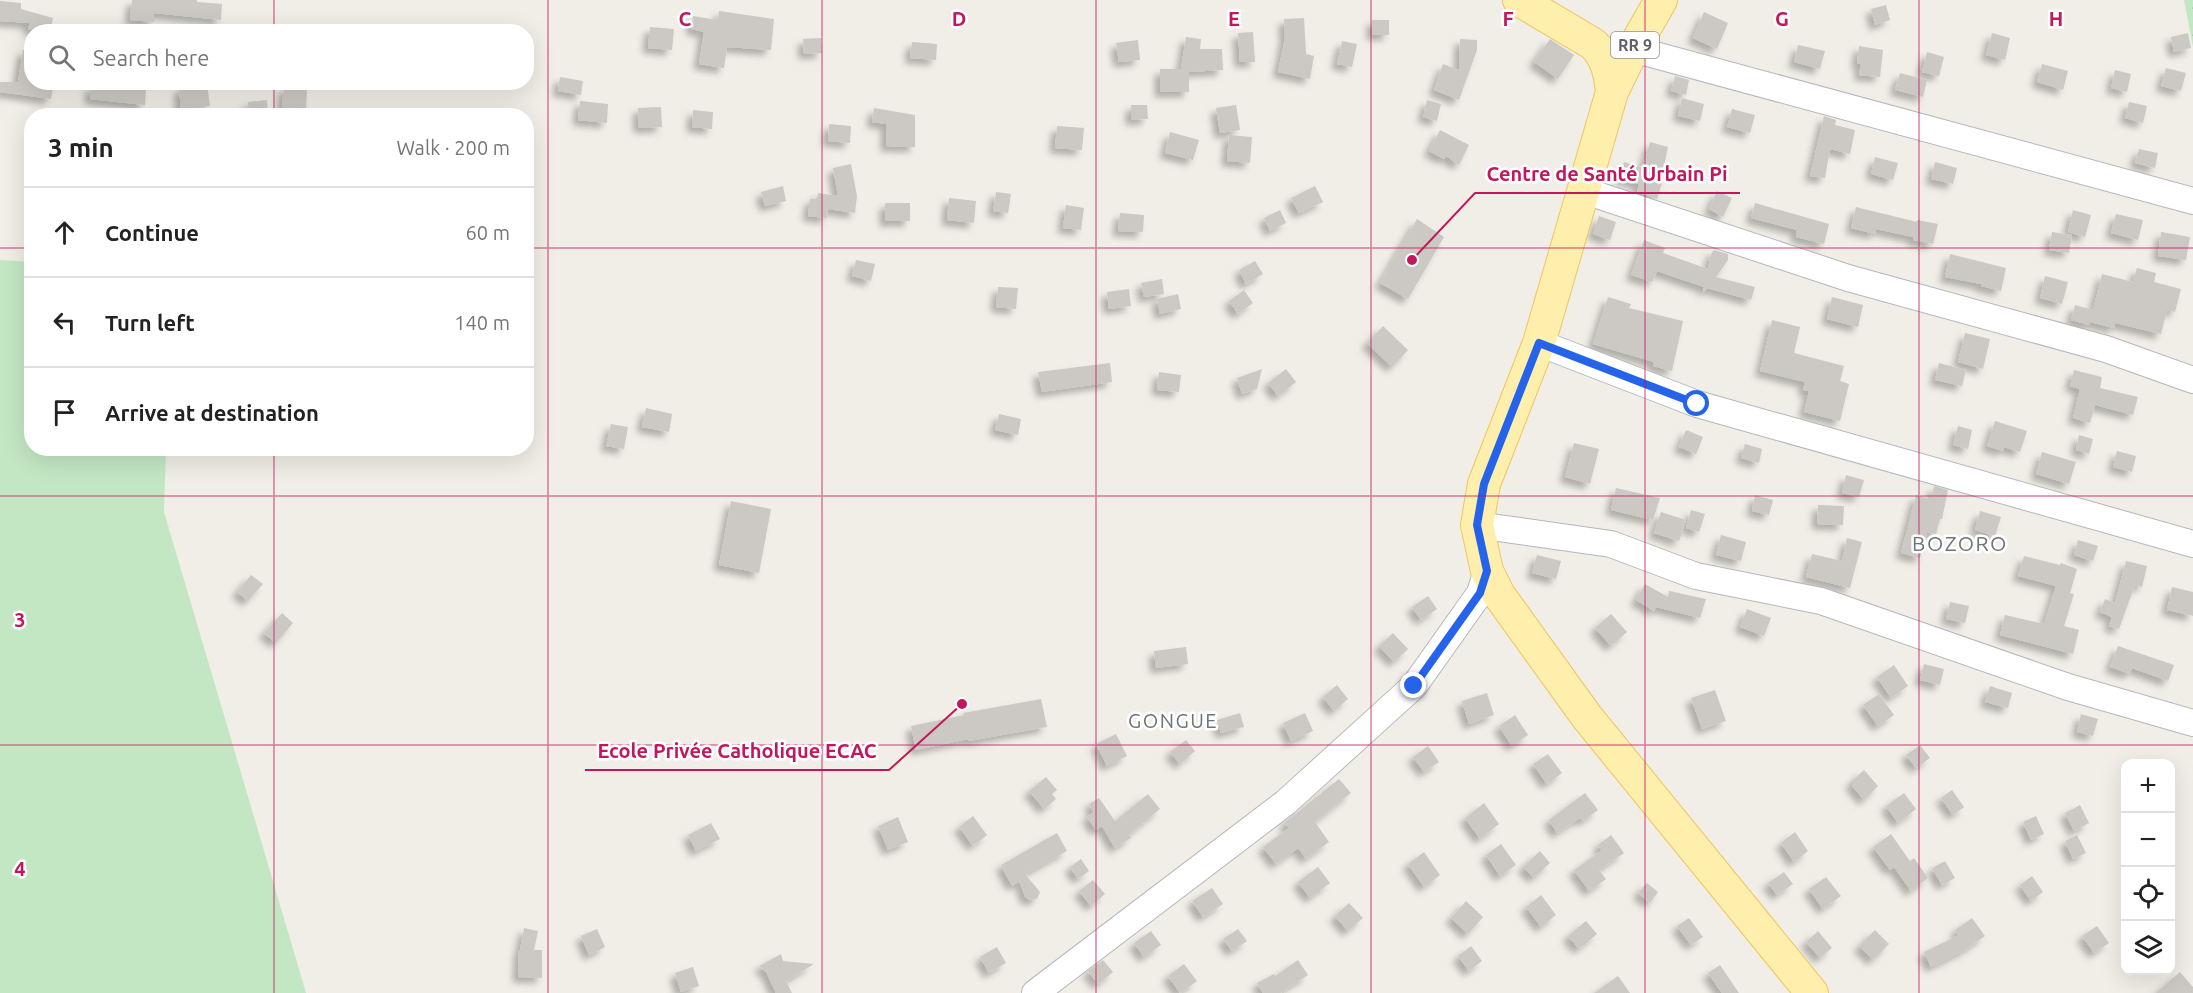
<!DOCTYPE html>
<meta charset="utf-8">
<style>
:root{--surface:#fff;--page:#f6f6f6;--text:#222;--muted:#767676;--line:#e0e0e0}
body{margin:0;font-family:Ubuntu,sans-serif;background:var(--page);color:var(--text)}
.controls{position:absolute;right:18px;bottom:18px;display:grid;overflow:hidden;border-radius:12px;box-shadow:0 6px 24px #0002}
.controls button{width:54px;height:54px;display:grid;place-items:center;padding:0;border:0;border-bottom:2px solid var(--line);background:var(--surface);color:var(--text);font:30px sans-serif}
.stop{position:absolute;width:18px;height:18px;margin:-14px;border:4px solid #2563eb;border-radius:50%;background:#fff}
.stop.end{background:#2563eb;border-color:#fff;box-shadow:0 2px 6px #0008}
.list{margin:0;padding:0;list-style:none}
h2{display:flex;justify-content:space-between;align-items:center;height:78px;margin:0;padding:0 24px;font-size:26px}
h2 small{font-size:20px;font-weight:400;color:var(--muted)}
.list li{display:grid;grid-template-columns:39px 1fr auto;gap:18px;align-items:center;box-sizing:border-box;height:90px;padding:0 24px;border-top:2px solid var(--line)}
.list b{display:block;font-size:22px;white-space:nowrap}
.list em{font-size:20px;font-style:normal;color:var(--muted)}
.icon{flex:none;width:33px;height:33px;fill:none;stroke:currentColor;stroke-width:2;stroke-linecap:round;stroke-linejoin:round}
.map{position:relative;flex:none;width:2193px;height:993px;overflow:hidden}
.search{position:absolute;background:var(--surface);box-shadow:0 6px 24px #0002;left:24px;top:24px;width:510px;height:66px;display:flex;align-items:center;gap:15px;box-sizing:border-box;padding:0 21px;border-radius:24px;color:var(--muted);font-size:22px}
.panel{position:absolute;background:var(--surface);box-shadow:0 6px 24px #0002;left:24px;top:108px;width:510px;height:348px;border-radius:24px}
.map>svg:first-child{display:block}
</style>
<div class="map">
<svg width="2193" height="993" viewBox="0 0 2193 993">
<defs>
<pattern id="forest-crowns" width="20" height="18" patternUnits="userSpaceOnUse" patternTransform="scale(1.5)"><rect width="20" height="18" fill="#c4e7c3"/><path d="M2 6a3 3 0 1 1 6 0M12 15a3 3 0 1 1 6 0" fill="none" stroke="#a2bfa2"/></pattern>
<filter id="shadow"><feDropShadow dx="-5.5" dy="5.5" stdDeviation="3" flood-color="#0004"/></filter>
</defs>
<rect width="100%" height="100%" fill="#f0eee6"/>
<path fill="#c4e7c3" d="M0,260L31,262L32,448L166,449L164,512L306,993H0Z"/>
<path fill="url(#forest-crowns)" d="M2184,0H2193V47Z"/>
<path fill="#ccc8c3" filter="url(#shadow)" d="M132,0H197V2L222,4L221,20L154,13V22L130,20Z
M0,1L21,3V9L53,18L50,32L28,29L30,23L0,21Z
M1886,5L1890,20L1875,25L1871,9Z
M719,11L774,19L771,50L727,47L724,68L699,64L704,32L691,29L693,16L718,20Z
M1704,12L1728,23L1717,49L1693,38Z
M1304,18L1306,54L1314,56L1310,79L1278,72L1285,38L1284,19Z
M1372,20H1389V35H1372Z
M650,27L674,29L672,50L648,48Z
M1253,32L1255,62H1240L1238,33Z
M1992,33L2010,38L2005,60L1986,55Z
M2188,33L2191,48L2174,52L2171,37Z
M1186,37L1201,39L1200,49H1222L1223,70L1189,72V92H1160V69H1181Z
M821,38L822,53L804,54L803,39Z
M1460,39L1477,40V50L1459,100L1434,90L1443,64L1459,70Z
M1550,39L1574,55L1558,79L1534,62Z
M1138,40L1140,60L1119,62L1116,43Z
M1342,41L1357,44L1352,67L1337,64Z
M912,42L937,44L936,60L910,58Z
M1798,45L1825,51L1820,69L1794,62Z
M1859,46L1883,50L1880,77L1859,75L1861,64H1857Z
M23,50L32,51V82H54L51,99L0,92V82H18Z
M1927,52L1944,57L1939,76L1922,72Z
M2042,64L2068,71L2063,90L2037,82Z
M2166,68L2186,73L2181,91L2161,86Z
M2115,70L2131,74L2127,92L2111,88Z
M1900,73L1927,80L1923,97L1895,90Z
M1675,76L1689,80L1686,95L1671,91Z
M560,77L583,81L581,95L558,91Z
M207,84L210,106L181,110L179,88Z
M90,86L146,89L145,105L90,99Z
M284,87L307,89L306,109L282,107Z
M1682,98L1704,104L1700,121L1678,116Z
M267,100L268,116H249L248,102Z
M1427,100L1441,104L1437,121L1423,117Z
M580,101L608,104L607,123L578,120Z
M2129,102L2147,106L2143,123L2125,118Z
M1131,105H1147L1148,119L1131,120Z
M1236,105L1240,130L1220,133L1216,108Z
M661,107L662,127L639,128L638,108Z
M874,108L915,115V147L886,146V124L872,122Z
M1732,109L1755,115L1750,133L1727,127Z
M693,110L713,112L712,129L692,127Z
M1824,116L1836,120L1835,125L1855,130L1850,154L1830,149L1825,178L1810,176Z
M829,124L851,126L850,143L828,141Z
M1057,126L1084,128L1082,150L1055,148Z
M1440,130L1469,145L1459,165L1446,156L1444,159L1429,151Z
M1170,132L1199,140L1193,160L1165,153Z
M1229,135L1252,137L1250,163L1227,161Z
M1650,142L1668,147L1664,166L1667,167L1657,199L1637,192L1639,184L1619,178L1624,162L1643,168Z
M2139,149L2158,153L2155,168L2135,163Z
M1875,157L1898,163L1893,180L1871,174Z
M1935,162L1957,168L1953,184L1931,179Z
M851,164L857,196L855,213L828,209L827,218L808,216L810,199H817L818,193L838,196L833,168Z
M783,186L786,201L765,206L761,192Z
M1315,186L1323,202L1299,213L1291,198Z
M1717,191L1732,198L1723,217L1709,209Z
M996,192L1011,194L1008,213L993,211Z
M949,198L976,201L974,223L947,220Z
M885,203H910V221H885Z
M1755,203L1829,224L1824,244L1796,237L1797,230L1751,218Z
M1066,205L1084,208L1081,230L1063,228Z
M1856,207L1917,222V220L1938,224L1933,244L1913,240V237L1876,229L1875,234L1851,228Z
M1280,210L1286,223L1270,231L1264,218Z
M2073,210L2091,215L2085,237L2068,232Z
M1120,213L1144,215L1143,232L1118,231Z
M2116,214L2143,220L2138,240L2111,233Z
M1599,216L1616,222L1610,240L1593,234Z
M1417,219L1444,237L1408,299L1380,283Z
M2052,232L2072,235L2069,253L2049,250Z
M2161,232L2190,237L2186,260L2158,256Z
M1644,240L1665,248L1663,253L1708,269L1711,254L1714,250L1728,254V260L1716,277L1755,287L1751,300L1707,288L1703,293L1704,287L1657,271L1652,282L1631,275Z
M1950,254L2006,268L2001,291L1981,286V284L1945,277Z
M856,260L875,264L871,281L852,276Z
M1255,261L1263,274L1246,284L1239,270Z
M2137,268L2156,273L2154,282L2181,289L2175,312L2167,310L2161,334L2115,323L2114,328L2090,322L2102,274L2133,282Z
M2045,276L2068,282L2062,304L2040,298Z
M1162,279L1164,294L1144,297L1141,283Z
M998,287L1018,288L1016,309L996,307Z
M1129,289L1131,306L1109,309L1107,292Z
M1244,290L1253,303L1238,314L1229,301Z
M1178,294L1181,309L1160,314L1157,299Z
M1608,297L1631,304L1629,308L1683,321L1672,371L1653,366L1654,362L1593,344Z
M1832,297L1863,305L1858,327L1827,319Z
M2075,305L2093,310L2089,325L2071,320Z
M1772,320L1800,327L1794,353L1844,366L1840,381L1849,384L1840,421L1804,412L1809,391L1803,390L1805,382L1760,371Z
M1383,326L1408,350L1392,367L1367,343Z
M1965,333L1990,339L1983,369L1958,362Z
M1110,363L1112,382L1042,392L1038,372Z
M1939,363L1966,370L1962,386L1935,380Z
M1262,369L1257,389L1242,394L1237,378Z
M1286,369L1296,382L1278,396L1268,383Z
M2074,370L2102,377L2100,388L2138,397L2133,415L2095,405L2090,423L2073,418L2080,389L2070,386Z
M1159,372L1181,375L1179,392L1157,390Z
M646,408L672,414L669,432L642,427Z
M999,414L1021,419L1018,435L995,430Z
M1995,421L2027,431L2020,452L2004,447L2003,451L1987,446Z
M611,424L628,427L624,449L606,446Z
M1958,426L1972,430L1968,449L1953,445Z
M1686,430L1703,437L1696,454L1679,447Z
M2079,435L2093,439L2089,454L2076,450Z
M1574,443L1599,449L1590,484L1565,477Z
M1745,444L1762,449L1759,463L1741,458Z
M2117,451L2136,456L2132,472L2113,467Z
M2042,452L2076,462L2069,484L2036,474Z
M1846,475L1864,480L1859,497L1842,493Z
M1934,486L1948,490L1942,519H1940L1936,534L1927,532L1920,558L1901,553L1916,495L1931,499Z
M1616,488L1660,498L1653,520L1611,510Z
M1755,495L1773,500L1769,515L1752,511Z
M731,501L771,509L759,573L719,565Z
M1818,505L1844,506L1843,525L1817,524Z
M1691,510L1705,514L1699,532L1686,528Z
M1980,511L2001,517L1995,536L1975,530Z
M1661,512L1686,520L1679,541L1654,533Z
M1721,535L1746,542L1741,561L1716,555Z
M1847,538L1862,542L1850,588L1806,577L1812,554L1842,561Z
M2078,540L2098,546L2093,561L2074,555Z
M1537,555L1561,561L1556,579L1532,573Z
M2024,556L2060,565L2061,563L2077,569L2070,593L2074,594L2064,626L2079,630L2073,654L2000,635L2005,615L2044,624L2056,586L2018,576Z
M2126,561L2147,566L2142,587L2135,585L2119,629L2109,626L2112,617L2100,612L2105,599L2115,603Z
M251,575L263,584L248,601L237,592Z
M1645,584L1668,597L1669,591L1706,599L1700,618L1656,607L1654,611L1636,600Z
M2172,587L2193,592V616L2167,610Z
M1428,596L1437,609L1421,620L1412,607Z
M1950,602L1969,606L1965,623L1946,619Z
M1747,609L1771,618L1764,636L1740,627Z
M282,613L293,623L276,643L264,633Z
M1611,614L1627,632L1611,646L1595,628Z
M1393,633L1408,649L1394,662L1379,646Z
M2118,646L2174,665L2168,681L2132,668L2130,674L2110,667Z
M1186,647L1188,664L1156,668L1154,651Z
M1924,664L1944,669L1940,685L1920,680Z
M1894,665L1908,686L1891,698L1877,677Z
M1337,685L1348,699L1334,711L1323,697Z
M1990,686L2012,693L2008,708L1985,702Z
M1715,690L1726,721L1702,729L1691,698Z
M1487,693L1494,715L1469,724L1462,701Z
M1879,694L1894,715L1878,726L1863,705Z
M1041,699L1047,727L969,741L968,739L916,750L911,726L964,715L963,713Z
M1240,713L1244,727L1221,733L1217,720Z
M1305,713L1313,731L1291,741L1283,723Z
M2081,714L2098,719L2093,736L2077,732Z
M1515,715L1528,735L1512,746L1499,726Z
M1116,734L1127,756L1107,766L1096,744Z
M1186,740L1195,751L1180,764L1170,752Z
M1920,745L1930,758L1916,768L1906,755Z
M1428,746L1439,762L1424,772L1413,757Z
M1548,754L1562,773L1547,784L1533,764Z
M1864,770L1878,786L1864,800L1852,786V781Z
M1046,777L1057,790L1052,794L1056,799L1044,809L1029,791Z
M1339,779L1351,793L1315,822L1329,842L1306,859L1298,848L1276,864L1263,847L1289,828L1284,823Z
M1952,790L1964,807L1953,815L1941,798Z
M1585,793L1598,810L1583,821L1580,818L1557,833L1549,820Z
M1904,793L1916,809L1898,823L1886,806Z
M1148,794L1160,809L1129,835L1131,838L1115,848L1102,826L1096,830L1087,817L1094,812L1089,804L1099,798L1115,821Z
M1484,803L1499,824L1480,839L1465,818Z
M2080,805L2089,823L2074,831L2065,813Z
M973,816L987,835L973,846L959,827Z
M2036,816L2044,834L2031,840L2023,822Z
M898,817L908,842L888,850L878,826Z
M711,823L720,839L696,851L688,835Z
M1795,832L1808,851L1794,862L1781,843Z
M1057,833L1067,851L1025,874L1040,892L1037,899L1030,900L1025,897L1020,881L1012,886L1001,865Z
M1891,834L1910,861L1914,858L1928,878L1911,891L1894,867L1890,870L1873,847Z
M1611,835L1624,853L1599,870L1606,879L1589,891L1574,870L1602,850L1598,845Z
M2077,835L2086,853L2073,859L2065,841Z
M1501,844L1516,865L1500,876L1486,855Z
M1540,851L1550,863L1534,878L1523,867Z
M1424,852L1440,875L1424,887L1408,864Z
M1081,859L1089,871L1078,879L1070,867Z
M1945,861L1955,878L1942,885L1932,868Z
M1318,867L1330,883L1310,898L1298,882Z
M1784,872L1793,884L1777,895L1768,883Z
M2032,876L2043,892L2031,901L2020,885Z
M1826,877L1841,896L1823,909L1809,889Z
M1093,880L1105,894L1091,906L1079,891Z
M1647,883L1658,892L1650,903L1638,893Z
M1212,888L1223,904L1203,917L1192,901Z
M1541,895L1556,915L1541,927L1526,907Z
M1466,901L1483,917L1468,934L1451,918Z
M1349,903L1363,918L1348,931L1335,916Z
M1689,918L1703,937L1691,945L1677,926Z
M1972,918L1985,936L1965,950L1931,967L1924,952L1959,935L1955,930Z
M1586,921L1597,934L1579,949L1568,936Z
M2097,926L2109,943L2094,953L2082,936Z
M524,928L538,931L534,950H542V978L518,977L519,950H520Z
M597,929L605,947L589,955L581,936Z
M1238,929L1247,941L1232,951L1223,939Z
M1875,930L1889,944L1873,960L1859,946Z
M1151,931L1161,945L1144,957L1134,943Z
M1818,931L1832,948L1820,958L1806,942Z
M1471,946L1482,961L1469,971L1458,956Z
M997,947L1006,963L989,973L980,957Z
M781,954L783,961L814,964L786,981L792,993H776L766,972L759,966Z
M1103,960L1113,972L1098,984L1088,971Z
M1298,960L1308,975L1280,993H1263L1257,983L1274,974L1275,976Z
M1184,964L1197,981L1180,993L1168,976Z
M1720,965L1739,993H1722L1708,973Z
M693,967L699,986L681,992L675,973Z
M2180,972L2193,987V993H2156Z
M1618,976L1630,993H1594Z"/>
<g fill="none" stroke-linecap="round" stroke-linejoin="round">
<g stroke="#b4b7bb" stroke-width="28">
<path id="minor" d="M1633,49L2193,201
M1582,190L1848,278L2106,349L2193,380
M1539,343L1697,404L2193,544
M1477,525L1611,544L1696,576L1821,601L2068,687L2193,723
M1035,993L1285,803L1414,686L1480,593L1487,571"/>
</g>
<g stroke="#f1c45e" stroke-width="34">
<path id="major" d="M1519,0L1593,44C1607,57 1610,74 1612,92L1539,343L1484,484L1477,525L1487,571L1499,595L1587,717L1812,993
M1612,92L1633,49L1661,0"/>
</g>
<use href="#minor" stroke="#fff" stroke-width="26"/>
<use href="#major" stroke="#feefad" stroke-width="32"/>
</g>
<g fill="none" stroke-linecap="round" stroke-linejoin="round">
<path stroke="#2563eb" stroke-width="8" d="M1414,686L1480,593L1487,571L1477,525L1484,484L1539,343L1697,404"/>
</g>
<path fill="none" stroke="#c2185b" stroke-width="1.5" stroke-opacity="0.55" d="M274,0V32M548,0V993M822,0V993M1096,0V993M1371,0V993M1645,0V993M1919,0V993M274,82V116M0,248H32M526,248H2193M274,448V993M0,496H2193M0,745H2193"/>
<g text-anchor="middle" stroke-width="5" stroke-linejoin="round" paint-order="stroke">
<rect fill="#fff" stroke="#8e9195" stroke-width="1.5" x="1611" y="32" width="48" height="26" rx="4.5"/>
<g font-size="16" font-weight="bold" fill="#5e6267">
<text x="1635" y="51">RR 9</text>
</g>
<g font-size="20" letter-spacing="1.5" fill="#6f7479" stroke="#fff">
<text x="1173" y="728">GONGUE</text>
</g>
<g font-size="21" letter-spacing="1.5" fill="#6f7479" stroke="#fff">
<text x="1960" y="551">BOZORO</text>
</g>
</g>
<g font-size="20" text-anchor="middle" font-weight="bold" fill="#c2185b" stroke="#fff" stroke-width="5" stroke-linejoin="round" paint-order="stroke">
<text x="685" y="26">C</text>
<text x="959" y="26">D</text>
<text x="1234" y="26">E</text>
<text x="1508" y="26">F</text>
<text x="1782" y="26">G</text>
<text x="2056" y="26">H</text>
<text x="20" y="627">3</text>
<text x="20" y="876">4</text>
</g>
<path fill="none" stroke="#c2185b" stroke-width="2" d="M1412 260L1475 193H1740M962 704L889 770H585"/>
<g fill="#c2185b" stroke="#fff" stroke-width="2">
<circle cx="1412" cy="260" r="6"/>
<circle cx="962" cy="704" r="6"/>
</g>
<g font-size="20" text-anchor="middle" font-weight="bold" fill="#c2185b" stroke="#fff" stroke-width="5" stroke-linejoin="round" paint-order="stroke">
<text x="1607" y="181">Centre de Santé Urbain Pi</text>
<text x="737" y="758">Ecole Privée Catholique ECAC</text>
</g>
</svg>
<div class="controls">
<button>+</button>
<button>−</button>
<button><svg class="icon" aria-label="locate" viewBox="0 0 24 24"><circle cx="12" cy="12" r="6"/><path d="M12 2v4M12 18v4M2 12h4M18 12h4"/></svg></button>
<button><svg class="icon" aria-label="layers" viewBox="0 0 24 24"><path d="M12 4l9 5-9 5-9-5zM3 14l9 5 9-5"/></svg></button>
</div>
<div class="stop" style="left:1697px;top:404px"></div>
<div class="stop end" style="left:1414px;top:686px"></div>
<div class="search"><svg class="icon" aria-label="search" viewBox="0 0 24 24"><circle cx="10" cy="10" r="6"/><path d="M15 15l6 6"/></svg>Search here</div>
<section class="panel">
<h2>3 min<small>Walk · 200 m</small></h2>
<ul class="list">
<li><svg class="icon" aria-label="ahead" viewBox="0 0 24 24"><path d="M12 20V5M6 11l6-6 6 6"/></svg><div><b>Continue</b></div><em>60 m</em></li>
<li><svg class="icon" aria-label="left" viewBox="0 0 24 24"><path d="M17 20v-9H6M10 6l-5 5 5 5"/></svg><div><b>Turn left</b></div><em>140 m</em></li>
<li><svg class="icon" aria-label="arrive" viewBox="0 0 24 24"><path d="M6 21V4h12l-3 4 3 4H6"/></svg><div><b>Arrive at destination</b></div></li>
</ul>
</section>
</div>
